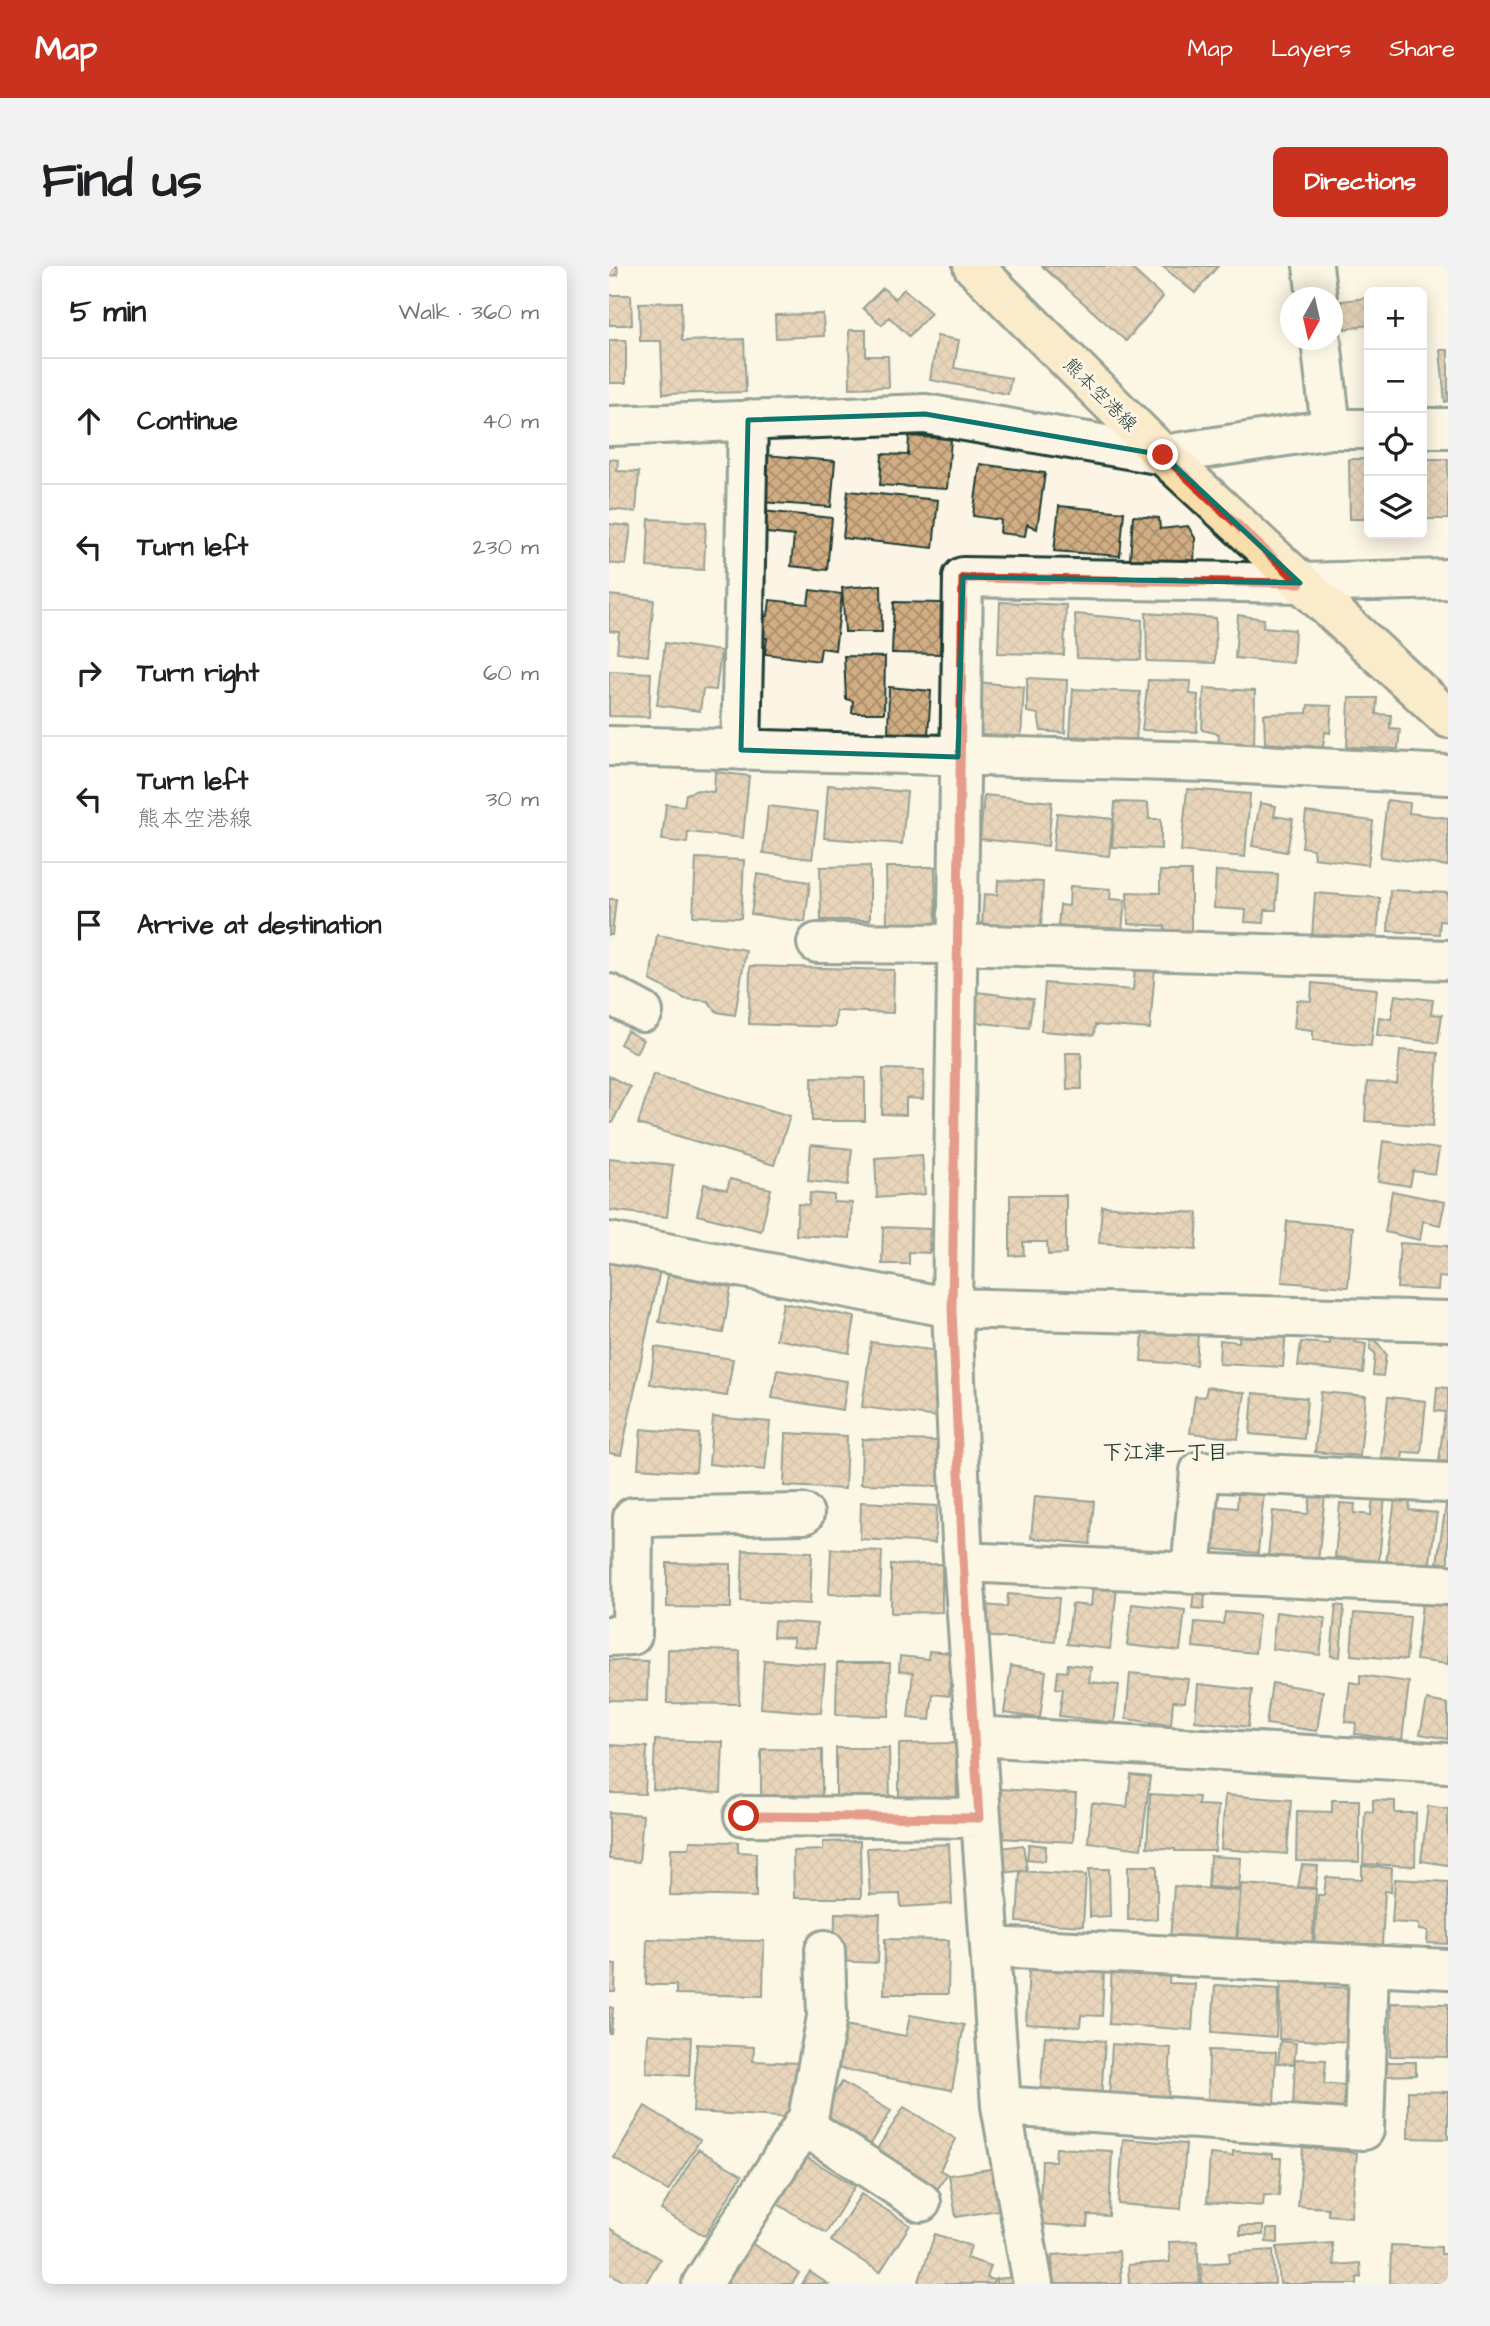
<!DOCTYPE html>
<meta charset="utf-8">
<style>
:root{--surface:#fff;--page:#f2f2f2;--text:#202124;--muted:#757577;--line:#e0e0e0;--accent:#c8321e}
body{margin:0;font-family:"Architects Daughter","Klee One",sans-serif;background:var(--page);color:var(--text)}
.controls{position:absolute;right:21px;top:21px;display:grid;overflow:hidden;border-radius:10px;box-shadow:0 4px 18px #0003}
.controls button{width:63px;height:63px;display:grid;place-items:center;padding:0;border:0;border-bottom:2px solid var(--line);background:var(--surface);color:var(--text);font:35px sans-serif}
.compass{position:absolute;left:671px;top:21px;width:63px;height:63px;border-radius:50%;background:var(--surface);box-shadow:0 4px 18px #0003;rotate:188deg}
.stop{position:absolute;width:21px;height:21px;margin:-16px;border:5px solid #c8321e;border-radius:50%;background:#fff}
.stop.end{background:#c8321e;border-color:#fff;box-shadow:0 2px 7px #0008}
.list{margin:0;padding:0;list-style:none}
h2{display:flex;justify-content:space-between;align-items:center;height:91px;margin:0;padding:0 28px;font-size:30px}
h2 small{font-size:23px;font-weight:400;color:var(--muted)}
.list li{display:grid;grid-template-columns:46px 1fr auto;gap:21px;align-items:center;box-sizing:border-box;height:126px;padding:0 28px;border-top:2px solid var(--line)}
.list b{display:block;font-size:26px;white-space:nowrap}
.list p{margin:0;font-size:23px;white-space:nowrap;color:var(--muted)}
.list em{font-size:23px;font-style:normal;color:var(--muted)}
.icon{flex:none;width:38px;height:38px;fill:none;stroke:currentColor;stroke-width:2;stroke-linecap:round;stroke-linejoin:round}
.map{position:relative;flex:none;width:839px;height:2018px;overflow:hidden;border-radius:10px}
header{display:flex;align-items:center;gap:42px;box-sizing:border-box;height:98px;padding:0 35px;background:var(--accent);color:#fff}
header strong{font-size:33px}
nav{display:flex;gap:38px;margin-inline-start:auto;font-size:24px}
.intro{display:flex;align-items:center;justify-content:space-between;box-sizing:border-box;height:168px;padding:0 42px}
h1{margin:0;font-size:49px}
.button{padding:18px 32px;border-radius:10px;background:var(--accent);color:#fff;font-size:24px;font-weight:700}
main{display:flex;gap:42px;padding:0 42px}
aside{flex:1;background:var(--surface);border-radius:10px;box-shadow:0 4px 18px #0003}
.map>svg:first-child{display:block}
</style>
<header>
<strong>Map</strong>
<nav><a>Map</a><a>Layers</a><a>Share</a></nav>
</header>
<div class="intro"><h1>Find us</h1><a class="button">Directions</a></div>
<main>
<aside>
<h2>5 min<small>Walk · 360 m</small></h2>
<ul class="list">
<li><svg class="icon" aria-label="ahead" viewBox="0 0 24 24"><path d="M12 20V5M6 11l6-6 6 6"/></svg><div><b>Continue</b></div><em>40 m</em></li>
<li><svg class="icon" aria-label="left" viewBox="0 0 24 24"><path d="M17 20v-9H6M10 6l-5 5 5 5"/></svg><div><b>Turn left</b></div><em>230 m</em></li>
<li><svg class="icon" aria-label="right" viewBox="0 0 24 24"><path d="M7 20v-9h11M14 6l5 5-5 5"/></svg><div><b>Turn right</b></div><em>60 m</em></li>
<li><svg class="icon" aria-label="left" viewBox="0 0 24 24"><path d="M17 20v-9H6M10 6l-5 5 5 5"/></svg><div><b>Turn left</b><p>熊本空港線</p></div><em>30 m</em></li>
<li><svg class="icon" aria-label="arrive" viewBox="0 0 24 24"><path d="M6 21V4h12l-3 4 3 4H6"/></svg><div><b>Arrive at destination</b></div></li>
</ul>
</aside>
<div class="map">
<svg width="839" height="2018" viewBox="0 0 839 2018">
<defs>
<pattern id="building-cross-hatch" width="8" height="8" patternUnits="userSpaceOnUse" patternTransform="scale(1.75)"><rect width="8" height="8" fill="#d1ad83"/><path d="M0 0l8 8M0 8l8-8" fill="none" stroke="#a98e6c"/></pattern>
</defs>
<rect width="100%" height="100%" fill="#fcf5e5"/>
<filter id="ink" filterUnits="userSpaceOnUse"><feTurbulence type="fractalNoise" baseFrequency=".0143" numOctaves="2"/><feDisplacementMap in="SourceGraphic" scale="14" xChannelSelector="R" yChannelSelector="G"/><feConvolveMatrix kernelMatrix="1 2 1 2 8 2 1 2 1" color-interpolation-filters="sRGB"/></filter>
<g filter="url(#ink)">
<path fill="url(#building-cross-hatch)" stroke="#1f3d34" stroke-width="2" d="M0,0H8L9,9L0,10Z
M433,0H520L554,31L517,75Z
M553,0H609L586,27Z
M274,22L286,33L295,23L322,47L300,70L280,51L273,59L254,42Z
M0,29H22L23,59H0Z
M757,32L760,59L736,63L732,35Z
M72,36L73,75L135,73L137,126L54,128L52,75H31L30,37Z
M214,48L215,70L167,72L166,49Z
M240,64H257V90H279L280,121L241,122Z
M328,70L350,74L345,102L402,112L399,128L321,114Z
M0,74H17V117H0Z
M831,84H839V135L836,136Z
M300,170L342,173L338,223L271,219L273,188L299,189Z
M156,189L226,195L222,241L152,236Z
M0,193L9,194L8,205L30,206L27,246L0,243Z
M740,193H760V253H741Z
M813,193H839V253H813Z
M371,198L436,207L428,263L418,258L416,270L391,267L392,254L364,250Z
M239,225L329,234L324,282L234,272Z
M450,240L515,246L511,290L445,285Z
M153,245L223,252L218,304L182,300L185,270L150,266Z
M524,250L550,252L551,263L579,260L586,272L585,296L521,294Z
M40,253L97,256L95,304L38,301Z
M0,258L22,260L17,299L0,297Z
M272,319L273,366H236L233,322Z
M201,324L233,328L226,384L212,382L210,395L156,388L158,372L146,371L149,352L159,350L161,334L199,338Z
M0,329L45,334L39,390L8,386L10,366L0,365Z
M285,336L332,337L331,388L283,387Z
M391,336L457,339L455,389L389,387Z
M537,347L607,352L606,397L538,395Z
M466,348L533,354L532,394L468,392Z
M629,349L655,353L654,361L686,364L684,397L626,392Z
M56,377L112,385L107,424L94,423L91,445L48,439Z
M235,390L276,391L275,447H243L244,435L237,433Z
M0,405L42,407L40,451L0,450Z
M418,412L458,414L456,467L432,465L429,448L418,446Z
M539,414L582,415L581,428L589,429L588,466L533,464Z
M370,416L415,421L412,472H369Z
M280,421L322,425L319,469L279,471Z
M595,422L646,425L645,482L609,480L610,468L593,464Z
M464,423L531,426L527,474L461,470Z
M740,432H768L767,448L782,449L781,462L791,463L789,483L738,481Z
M699,439L723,440L721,467L716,466L714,481L656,477L655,448L698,447Z
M106,506L140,510L134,572L79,566L78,577L53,574L57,538L75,540L77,528L89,524L105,526Z
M219,519L298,526L293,578L215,572Z
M578,523L641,528L636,591L572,585Z
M375,529L443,536L439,580L371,573Z
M778,534L801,537L800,547L839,552V600L771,591Z
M506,536L539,537L540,553H552V583L503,581Z
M651,537L667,540L665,550L684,553L678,586L643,580Z
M159,540L209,546L203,593L154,587Z
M697,546L764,555L759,599L705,592L704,583L693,581Z
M448,547L504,553L500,590L444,584Z
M87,592L135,594L132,652L84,650Z
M261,600V654H212L211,601Z
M277,601H326L327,658H278Z
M551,605H582V670H556V660L519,658L518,626L551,627Z
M607,605L669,608L667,644H656L655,657L636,656L637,644L605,642Z
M148,608L201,616L196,656L142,648Z
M389,614L434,616L432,662L373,659L375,628L388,629Z
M461,620L502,623L501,633L516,634L513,665L449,659L451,639L460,640Z
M781,624L839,627V656L831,655L830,668L779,665Z
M706,627L771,632L768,675L703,670Z
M0,633H7L3,669H0Z
M48,669L137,684L126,749L108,746L99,735L76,733L41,714Z
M141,700L285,704L284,747L227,745L226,761L140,758Z
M526,700L546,702L541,763L486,759L485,769L432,765L436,717L524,724Z
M703,717L768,723L762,780L704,774V764L685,762L688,734L702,735Z
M360,725L424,733L420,762L356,755Z
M786,729L824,734L822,748L833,749L829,777L768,769L770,751L782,753Z
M18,765L34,774L27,787L11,778Z
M791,784L829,787L824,860L756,855L758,816L788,818Z
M457,787H472L473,823H458Z
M274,803L315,804L314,833L297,832V849L273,848Z
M44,808L181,850L165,899L29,858Z
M0,810L21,821L3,857L0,855Z
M203,811L256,812V855H203Z
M774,875L830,883L826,908L804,905L801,920L769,915Z
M202,879L243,883L239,919L199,915Z
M313,889L316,928L268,932L266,892Z
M0,892L64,899L58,951L0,944Z
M121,913L162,923L152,965L88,949L95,918L118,924Z
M783,925L836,936L831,959L814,955L811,974L776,966Z
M201,927L225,929V936L243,937L241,972L187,969L189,938L200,939Z
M401,929H457V988L439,989L438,976H414L415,989L401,990Z
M493,940L589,947L587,984L490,977Z
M678,955L744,961L739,1021L673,1016Z
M274,961L321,963L320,987L300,986V998H273Z
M791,977L839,980V1012L830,1011L829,1024L788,1022Z
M0,994L51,1004L12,1189L0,1187Z
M59,1009L122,1021L114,1067L50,1056Z
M174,1037L246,1051L240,1087L167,1073Z
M631,1060L677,1063L674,1101L610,1098L611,1074L630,1076Z
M534,1065L589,1068L587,1099L532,1095Z
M722,1068L746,1071L745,1076L757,1078L754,1107L689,1100L692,1076L721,1078Z
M762,1068L777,1088L774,1110L764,1109L766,1087L761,1083Z
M262,1076L337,1086L328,1151L253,1141Z
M46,1081L124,1093L118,1130L41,1118Z
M168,1104L238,1115L234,1144L163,1132Z
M598,1121L636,1127L629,1173L581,1167L586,1130L596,1131Z
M828,1121L839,1122V1196L830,1195L836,1146L826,1145Z
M712,1126L757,1130L751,1190L706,1186Z
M644,1127L698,1132L695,1173L641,1168Z
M779,1131L817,1135L812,1187L794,1186L793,1194L772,1192Z
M104,1151L161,1156L156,1204L100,1198Z
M32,1163L90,1168L87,1206L29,1202Z
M177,1167L238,1170L236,1223L175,1220Z
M253,1173L331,1175L330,1220L252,1218Z
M629,1225L655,1227L649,1287L603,1283L607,1240L628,1242Z
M702,1227L716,1229L709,1295L659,1289L664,1245L699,1248Z
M787,1227L802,1229L800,1244L828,1247L820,1302L777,1296Z
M764,1229L776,1230L770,1295L726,1291L731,1237L746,1238L745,1247L762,1249Z
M426,1230L485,1235L481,1278L422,1272Z
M252,1236L328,1240L326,1277L251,1273Z
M837,1239H839V1298L828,1296Z
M222,1283L273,1285L271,1330L220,1328Z
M134,1284L203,1286L201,1338L132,1335Z
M58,1297L122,1298V1342L58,1341Z
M333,1298V1346L282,1347V1299Z
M484,1320L508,1322L501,1383L458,1378L463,1338L482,1340Z
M585,1325L596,1326L595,1343L583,1342Z
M399,1328L450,1332L446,1376L374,1370L376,1339L398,1341Z
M813,1337L839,1340V1398L807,1394Z
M523,1338L576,1344L571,1385L518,1379Z
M727,1339L735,1340L731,1391L722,1390Z
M616,1346L650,1349L646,1387L584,1381L586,1356L614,1358Z
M667,1346L716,1352L711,1389L663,1383Z
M745,1347L801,1351L797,1394L742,1389Z
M165,1355L208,1358L207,1382L184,1380V1372L164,1371Z
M59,1383L131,1385L130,1438L58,1437Z
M320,1385L344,1387L340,1430L324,1428L321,1454L299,1452L304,1407L290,1405L291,1390L319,1393Z
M0,1394L39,1395L38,1435L0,1434Z
M155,1394L216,1399L212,1447L152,1442Z
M228,1397H281L280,1450L227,1449Z
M459,1398L482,1401L480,1416L510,1419L505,1457L450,1450L454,1423L447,1422L449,1405L458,1406Z
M402,1400L437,1405L431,1452L395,1447Z
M521,1407L579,1413L576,1436L564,1435L562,1459L517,1453Z
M751,1409L800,1416L793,1474L746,1468L747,1457L736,1456L741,1416L751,1418Z
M663,1417L714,1425L708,1465L657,1458Z
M589,1418L643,1424L639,1461L586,1455Z
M818,1434L839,1438V1473L811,1468Z
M46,1474L114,1476L112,1527L44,1524Z
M347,1477L348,1533H290V1478Z
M0,1479L38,1481L36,1528L0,1527Z
M227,1482H280L281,1536H227Z
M152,1483L213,1484V1532H152Z
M522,1509L541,1511L532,1583L479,1576L483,1537L518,1541Z
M392,1523L467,1528L464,1576L390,1572Z
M541,1528L590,1531L589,1539L609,1540L606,1585H566V1583L538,1581Z
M616,1529L682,1534L678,1588L612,1583Z
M723,1534H750V1596L687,1595L688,1545L723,1546Z
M764,1534L786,1535V1547H807L806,1600L754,1598L756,1545L764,1546Z
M819,1540L839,1543V1599L812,1595Z
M0,1546L34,1549L30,1596L0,1593Z
M81,1575L129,1576V1586L147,1587V1631L61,1629L62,1582H80Z
M251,1575L252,1632H185L184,1585L214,1584V1576Z
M340,1578L343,1638L292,1641L291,1628L261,1629L258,1582Z
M420,1578L437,1580L436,1595L418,1593Z
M414,1579L418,1604L394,1607L391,1582Z
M601,1590L632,1592L630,1623L599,1621Z
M693,1599L709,1600L707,1622L689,1621Z
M519,1600H548V1653L519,1654Z
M753,1600L783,1602L782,1626L776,1625L773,1679L746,1678V1682L705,1680L709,1629H715L717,1611L753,1613Z
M480,1603H500L501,1650L481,1651Z
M411,1605L477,1609L474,1660L408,1656Z
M786,1613L839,1616V1678L818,1677L819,1665L810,1664V1658L783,1656Z
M632,1618L707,1623L703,1682L628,1677Z
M565,1620L631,1625L627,1678L561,1674Z
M226,1647L271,1648L269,1697L225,1695Z
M38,1673L155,1675L154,1730L67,1728V1719H37Z
M276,1673L340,1674L339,1728H275Z
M0,1697L7,1698L6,1726H0Z
M503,1700L561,1703L560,1717L586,1718L583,1764L500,1758Z
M420,1702L495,1706L493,1750L472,1749L471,1761L417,1758Z
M672,1708H693V1716L717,1717V1721L749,1722L747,1776L670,1773Z
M606,1719L670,1723L667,1771L603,1766Z
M782,1737L839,1738V1791L781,1790Z
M0,1741L4,1742L2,1767H0Z
M301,1749L355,1759L343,1824L216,1800L224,1757L297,1770Z
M39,1768L82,1771L80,1810L37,1807Z
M436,1770L496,1775L492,1833L431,1828Z
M671,1775L687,1777L685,1798L669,1797Z
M88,1778L145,1781L144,1795L190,1797L188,1852L84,1846Z
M503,1778L562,1782L559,1835L500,1831Z
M600,1784L667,1786L665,1841L599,1839Z
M686,1793L717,1794L715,1818L741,1819L740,1845L684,1842Z
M776,1796H807V1809L776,1810Z
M233,1816L282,1845L257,1886L208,1856Z
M799,1825L839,1826V1873L799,1872Z
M36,1840L91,1874L59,1925L5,1892Z
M295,1841L347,1873L331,1904L338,1908L326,1927L263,1891Z
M514,1873L577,1878L572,1943L509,1938Z
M694,1881L748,1887L742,1951L719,1949V1942L689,1940Z
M447,1882L503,1885L500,1950L479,1949L478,1961L430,1958L433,1895H446Z
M89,1883L133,1909L96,1970L52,1944Z
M624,1885L664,1888V1892H672L670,1930L655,1929L654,1940L598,1936L601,1888L624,1890Z
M194,1889L246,1920L217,1967L165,1936Z
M388,1902L395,1943L347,1951L340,1909Z
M252,1928L301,1959L271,2006L222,1975Z
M631,1960H654V1969H631Z
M0,1962L51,1993L36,2018H19L0,2007Z
M658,1963H669V1977L657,1976Z
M326,1968L362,1980L358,1992L382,2000L378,2012L385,2014L384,2018H309Z
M131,1970L190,2007L183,2018H100Z
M588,1975L591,2018H520L519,1999L561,1996L560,1976Z
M723,1977L725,1999L751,1997L752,2011L748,2012V2018H671L668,1981Z
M782,1979L832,1981V1988H839V2018H781Z
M664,1984L666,2018H593L592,1998L621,1996L620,1987Z
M510,1985L512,2018H444L443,1989Z
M201,2006L219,2018H193Z
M407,2011L408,2018H387V2013Z"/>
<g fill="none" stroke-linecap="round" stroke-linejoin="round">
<g stroke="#1f3d34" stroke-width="44">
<path id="minor" d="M704,0L708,32
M712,74L722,163
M0,160L316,148L554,189L722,163H760
M813,162H839
M0,480L599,496L839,509
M132,484L139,154
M208,677L347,678L839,694
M0,728L34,746
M0,976L343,1042L839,1055
M355,1296L839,1319
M582,1307L591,1205L839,1217
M0,1370L23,1369L24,1251L195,1248
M366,1470L839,1497
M135,1550L371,1552
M382,1681L839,1703
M392,1840L755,1864L760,1700
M194,1859L312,1936
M93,2018L199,1852L218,1751L216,1684
M424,2018L392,1840L353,1276L343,1042L354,311L691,317L839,313"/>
</g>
<g stroke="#1f3d34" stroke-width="44">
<path id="major" d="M364,0L554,189L839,452"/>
</g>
<use href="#minor" stroke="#fcf5e5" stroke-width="38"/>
<use href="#major" stroke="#f9deab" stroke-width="38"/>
</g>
</g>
<g fill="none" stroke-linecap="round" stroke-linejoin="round" filter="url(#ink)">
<path stroke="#c8321e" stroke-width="9" d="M135,1550L370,1552L353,1276L343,1042L354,312L691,317L554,189"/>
</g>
<path d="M0 0H839V2018H0ZM316,148L554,189L691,317L354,311L349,491L132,484L139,154Z" fill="#fcf5e5" fill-opacity=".55" fill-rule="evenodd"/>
<path fill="none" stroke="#0f766e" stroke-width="5" stroke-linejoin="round" d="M316,148L554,189L691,317L354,311L349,491L132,484L139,154Z"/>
<g text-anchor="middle" stroke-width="6" stroke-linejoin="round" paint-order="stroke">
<g font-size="19" fill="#1f3d34" stroke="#fcf5e5">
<text transform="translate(492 128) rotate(45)" y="7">熊本空港線</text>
</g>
<g font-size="21" font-weight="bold" fill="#1f3d34" stroke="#fcf5e5">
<text x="556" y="1193">下江津一丁目</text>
</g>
</g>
</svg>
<div class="controls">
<button>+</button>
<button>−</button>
<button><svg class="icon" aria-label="locate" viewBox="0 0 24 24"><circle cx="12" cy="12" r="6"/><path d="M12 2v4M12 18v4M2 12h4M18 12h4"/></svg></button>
<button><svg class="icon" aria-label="layers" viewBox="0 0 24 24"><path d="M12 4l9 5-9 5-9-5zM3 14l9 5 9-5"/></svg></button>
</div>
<svg class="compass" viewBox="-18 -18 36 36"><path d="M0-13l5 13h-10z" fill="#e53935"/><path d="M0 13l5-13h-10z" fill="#757577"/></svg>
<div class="stop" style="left:135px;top:1550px"></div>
<div class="stop end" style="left:554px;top:189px"></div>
</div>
</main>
